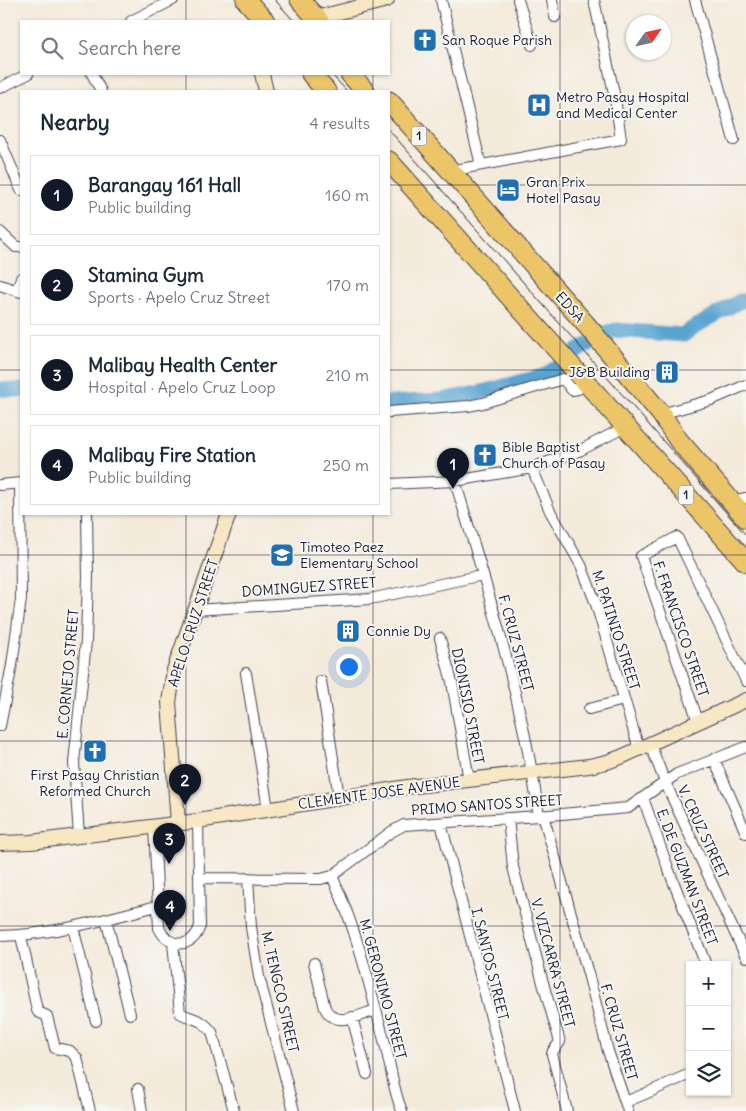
<!DOCTYPE html>
<meta charset="utf-8">
<style>
:root{--surface:#fff;--page:#f2f2f3;--text:#1f2937;--muted:#747a83;--line:#e0e1e3;--accent:#111827}
body{margin:0;font-family:Delius,sans-serif;background:var(--page);color:var(--text)}
.controls{position:absolute;right:15px;bottom:15px;display:grid;overflow:hidden;border-radius:0px;box-shadow:0 1px 4px #0004}
.controls button{width:45px;height:45px;display:grid;place-items:center;padding:0;border:0;border-bottom:1px solid var(--line);background:var(--surface);color:var(--text);font:25px sans-serif}
.compass{position:absolute;left:626px;top:15px;width:45px;height:45px;border-radius:50%;background:var(--surface);box-shadow:0 1px 4px #0004;rotate:56deg}
.you{position:absolute;left:348px;top:666px;width:18px;height:18px;margin:-12px;border:4px solid #fff;border-radius:50%;background:#1a73e8;box-shadow:0 0 0 8px #1a73e833}
.badge{display:grid;place-items:center;width:32px;height:32px;border-radius:50%;background:var(--accent);color:#fff;font-size:16px;font-weight:700}
.pin{position:absolute;translate:-50% -41px;filter:drop-shadow(0 1px 2px #0008)}
.pin::after{content:'';position:absolute;top:26px;width:18px;height:15px;background:inherit;clip-path:polygon(0 0,100% 0,50% 100%)}
.list{margin:0;padding:0;list-style:none}
h2{display:flex;justify-content:space-between;align-items:center;height:65px;margin:0;padding:0 20px;font-size:21px}
h2 small{font-size:16px;font-weight:400;color:var(--muted)}
.list li{display:grid;grid-template-columns:32px 1fr auto;gap:15px;align-items:center;box-sizing:border-box;height:80px;margin:0 10px 10px;padding:0 10px;border:1px solid var(--line);border-radius:0px}
.list b{display:block;font-size:19px;white-space:nowrap}
.list p{margin:0;font-size:16px;white-space:nowrap;color:var(--muted)}
.list em{font-size:16px;font-style:normal;color:var(--muted)}
.icon{flex:none;width:28px;height:28px;fill:none;stroke:currentColor;stroke-width:2;stroke-linecap:round;stroke-linejoin:round}
.map{position:relative;flex:none;width:746px;height:1111px;overflow:hidden}
.search{position:absolute;background:var(--surface);box-shadow:0 1px 4px #0004;left:20px;top:20px;width:370px;height:55px;display:flex;align-items:center;gap:12px;box-sizing:border-box;padding:0 18px;border-radius:0px;color:var(--muted);font-size:19px}
.panel{position:absolute;background:var(--surface);box-shadow:0 1px 4px #0004;left:20px;top:90px;width:370px;height:425px;border-radius:0px}
.map>svg:first-child{display:block}
</style>
<div class="map">
<svg width="746" height="1111" viewBox="0 0 746 1111">
<rect width="100%" height="100%" fill="#f6f6f2"/>
<filter id="ink" filterUnits="userSpaceOnUse"><feTurbulence type="fractalNoise" baseFrequency=".02" numOctaves="2"/><feDisplacementMap in="SourceGraphic" scale="10" xChannelSelector="R" yChannelSelector="G"/><feConvolveMatrix kernelMatrix="1 2 1 2 8 2 1 2 1" color-interpolation-filters="sRGB"/></filter>
<filter id="wash" filterUnits="userSpaceOnUse"><feTurbulence type="fractalNoise" baseFrequency=".0096" numOctaves="4" result="noise"/><feDisplacementMap in="SourceGraphic" scale="20" xChannelSelector="R" yChannelSelector="G"/><feGaussianBlur stdDeviation="1.12" result="paint"/><feColorMatrix in="noise" values="0 0 0 0 0 0 0 0 0 0 0 0 0 0 0 0 0 1.4 0 .05"/><feComposite in="paint" operator="in"/></filter>
<g filter="url(#wash)">
<rect width="100%" height="100%" fill="#f4eada"/>
<g fill="none" stroke-linecap="round" stroke-linejoin="round">
<path stroke="#58a3d0" stroke-width="15" d="M0,389L21,390
M389,403L441,400L482,392L546,375L579,350L605,333L616,330L684,335L691,329L740,301H746"/>
</g>
</g>
<g filter="url(#ink)">
<g fill="none" stroke-linecap="round" stroke-linejoin="round">
<g stroke="#424053" stroke-width="12">
<path id="street" d="M441,0L481,165
M518,0L532,45
M552,0L555,17
M695,0L734,140
M131,21L173,0
M92,74L101,91
M0,88L28,74
M0,140L21,190
M450,171L621,139L615,98L594,0
M0,232L16,247H21
M0,285L21,292
M17,291L21,278
M389,412L468,406L483,403L563,379L572,390L578,389L586,384
M661,414L711,400L746,385
M532,468L550,511L581,565L596,604L639,749
M455,481C488,591 523,701 539,816
M389,484L455,481L532,468L581,450L625,427
M0,485L21,483
M731,501L746,498
M195,610L370,599L483,575
M440,638L452,682L469,780
M246,673L268,809
M321,681L339,797
M589,709L624,700
M698,721L641,556L677,537L746,681
M0,726L12,665L21,599L20,483
M650,744L665,782L746,957
M714,759L746,833
M643,798L668,868L706,965
M543,815L589,977L608,1051L628,1111
M508,818L513,867L543,983L560,1042L553,1051L552,1054L567,1111
M441,823L515,1111
M154,826L159,928C169,949 193,949 200,926L198,821
M79,836L74,763L86,641L88,577L87,514
M332,876C357,930 370,987 385,1044C391,1067 393,1090 402,1111
M200,878L321,879L332,876L391,832L404,825L539,816L628,808L677,774L746,747
M248,878L251,927L259,977L294,1111
M106,919L130,1014
M73,927L96,1021
M0,936C53,935 106,919 157,906
M21,936L37,1010L38,1012L47,1016L55,1048L70,1051L77,1058L90,1111
M173,943L180,1013C195,1021 200,1017 212,1032L234,1111
M314,963L325,1008C335,1029 359,1015 376,1010
M352,1017L367,1074
M138,1089L142,1111
M625,1102C647,1094 668,1083 690,1074"/>
</g>
<g stroke="#424053" stroke-width="16">
<path id="secondary" d="M316,18L387,0
M262,74L266,91
M178,823L169,702L174,670L229,514
M0,843L31,842L198,821L407,787L589,766L607,762L621,757L746,700"/>
</g>
<g stroke="#424053" stroke-width="21">
<path id="highway" d="M246,0L265,21
M300,0L319,21
M311,74L326,91
M350,74L365,91
M389,101L589,328L661,414L679,441L746,518
M389,161L746,562"/>
</g>
<use href="#street" stroke="#fff" stroke-width="10"/>
<use href="#secondary" stroke="#f7e8c3" stroke-width="14"/>
<use href="#highway" stroke="#ecc569" stroke-width="19"/>
<path stroke="#22223b" stroke-width="1" d="M275,0L294,21
M331,74L347,91
M389,130L746,535"/>
</g>
</g>
<path fill="none" stroke="#22223b" stroke-width="1" stroke-opacity="0.55" d="M186,0V21M373,0V21M560,0V1111M186,74V91M373,74V91M0,185H21M389,185H746M0,370H21M389,370H746M186,514V1111M373,514V1111M0,555H746M0,741H746M0,926H746"/>
<defs>
<g id="church-square" transform="scale(1.25)"><rect x="-9" y="-9" width="18" height="18" rx="4" fill="#1f6fb2" stroke="#f6f6f2"/><path d="M-1.2-6h2.4v3.5h3.3v2.4h-3.3V6h-2.4V-.1h-3.3v-2.4h3.3Z" fill="#fff"/></g>
<g id="hospital-square" transform="scale(1.25)"><rect x="-9" y="-9" width="18" height="18" rx="4" fill="#1f6fb2" stroke="#f6f6f2"/><path d="M-5-5h3v3.5h4V-5h3V5h-3V1.5h-4V5h-3Z" fill="#fff"/></g>
<g id="hotel-square" transform="scale(1.25)"><rect x="-9" y="-9" width="18" height="18" rx="4" fill="#1f6fb2" stroke="#f6f6f2"/><path d="M-6-4.5h1.5V1H6V5H4.5V3h-9V5H-6ZM-4 0a1.8 1.8 0 1 1 3.6 0ZM.5 0V-2.5h3Q6-2.5 6 0Z" fill="#fff"/></g>
<g id="building-square" transform="scale(1.25)"><rect x="-9" y="-9" width="18" height="18" rx="4" fill="#1f6fb2" stroke="#f6f6f2"/><path d="M-4-6H4V6H1V3H-1V6H-4ZM-2.5-4.3h1.7v1.8h-1.7ZM.8-4.3h1.7v1.8H.8ZM-2.5-1h1.7V.8h-1.7ZM.8-1h1.7V.8H.8Z" fill="#fff"/></g>
<g id="school-square" transform="scale(1.25)"><rect x="-9" y="-9" width="18" height="18" rx="4" fill="#1f6fb2" stroke="#f6f6f2"/><path d="M0-5L7-2L0 1L-7-2ZM-4 1L0 2.5L4 1V4Q0 6-4 4Z" fill="#fff"/></g>
</defs>
<g fill-rule="evenodd">
<use href="#church-square" x="425" y="40"/>
<use href="#hospital-square" x="539" y="105"/>
<use href="#hotel-square" x="508" y="190"/>
<use href="#building-square" x="667" y="372"/>
<use href="#church-square" x="485" y="455"/>
<use href="#school-square" x="282" y="555"/>
<use href="#building-square" x="348" y="631"/>
<use href="#church-square" x="95" y="751"/>
</g>
<g text-anchor="middle" stroke-width="4" stroke-linejoin="round" paint-order="stroke">
<g fill="#f6f6f2" stroke="#626272" stroke-width="1">
<rect x="411.5" y="126.5" width="15" height="19" rx="4"/>
<rect x="678.5" y="485.5" width="15" height="19" rx="4"/>
</g>
<g font-size="12" font-weight="bold" fill="#22223b">
<text x="419" y="140">1</text>
<text x="686" y="499">1</text>
</g>
<g font-size="14" fill="#22223b" stroke="#f6f6f2" text-anchor="start">
<text x="442" y="45">San Roque Parish</text>
<text x="556" y="102">Metro Pasay Hospital<tspan x="556" dy="16">and Medical Center</tspan></text>
<text x="526" y="187">Gran Prix<tspan x="526" dy="16">Hotel Pasay</tspan></text>
<text x="650" y="377" text-anchor="end">J&amp;B Building</text>
<text x="502" y="452">Bible Baptist<tspan x="502" dy="16">Church of Pasay</tspan></text>
<text x="300" y="552">Timoteo Paez<tspan x="300" dy="16">Elementary School</tspan></text>
<text x="366" y="636">Connie Dy</text>
<text x="95" y="780" text-anchor="middle">First Pasay Christian<tspan x="95" dy="16">Reformed Church</tspan></text>
</g>
<g font-size="14" fill="#22223b" stroke="#f6f6f2">
<text transform="translate(570 307) rotate(48)" y="5">EDSA</text>
<text transform="translate(309 587) rotate(-4)" y="5">DOMINGUEZ STREET</text>
<text transform="translate(193 623) rotate(-72)" y="5">APELO CRUZ STREET</text>
<text transform="translate(681 629) rotate(71)" y="5">F. FRANCISCO STREET</text>
<text transform="translate(616 630) rotate(72)" y="5">M. PATINIO STREET</text>
<text transform="translate(516 643) rotate(75)" y="5">F. CRUZ STREET</text>
<text transform="translate(68 674) rotate(-85)" y="5">E. CORNEJO STREET</text>
<text transform="translate(468 706) rotate(79)" y="5">DIONISIO STREET</text>
<text transform="translate(379 793) rotate(-8)" y="5">CLEMENTE JOSE AVENUE</text>
<text transform="translate(487 805) rotate(-4)" y="5">PRIMO SANTOS STREET</text>
<text transform="translate(703 832) rotate(65)" y="5">V. CRUZ STREET</text>
<text transform="translate(687 877) rotate(69)" y="5">E. DE GUZMAN STREET</text>
<text transform="translate(553 963) rotate(75)" y="5">V. VIZCARRA STREET</text>
<text transform="translate(490 964) rotate(76)" y="5">I. SANTOS STREET</text>
<text transform="translate(383 989) rotate(75)" y="5">M. GERONIMO STREET</text>
<text transform="translate(280 992) rotate(77)" y="5">M. TENGCO STREET</text>
<text transform="translate(619 1032) rotate(74)" y="5">F. CRUZ STREET</text>
</g>
</g>
</svg>
<div class="controls">
<button>+</button>
<button>−</button>
<button><svg class="icon" aria-label="layers" viewBox="0 0 24 24"><path d="M12 4l9 5-9 5-9-5zM3 14l9 5 9-5"/></svg></button>
</div>
<svg class="compass" viewBox="-18 -18 36 36"><path d="M0-13l5 13h-10z" fill="#e53935"/><path d="M0 13l5-13h-10z" fill="#747a83"/></svg>
<div class="you"></div>
<div class="pin badge" style="left:453px;top:489px">1</div>
<div class="pin badge" style="left:185px;top:805px">2</div>
<div class="pin badge" style="left:169px;top:864px">3</div>
<div class="pin badge" style="left:170px;top:931px">4</div>
<div class="search"><svg class="icon" aria-label="search" viewBox="0 0 24 24"><circle cx="10" cy="10" r="6"/><path d="M15 15l6 6"/></svg>Search here</div>
<section class="panel">
<h2>Nearby<small>4 results</small></h2>
<ul class="list">
<li><span class="badge">1</span><div><b>Barangay 161 Hall</b><p>Public building</p></div><em>160 m</em></li>
<li><span class="badge">2</span><div><b>Stamina Gym</b><p>Sports · Apelo Cruz Street</p></div><em>170 m</em></li>
<li><span class="badge">3</span><div><b>Malibay Health Center</b><p>Hospital · Apelo Cruz Loop</p></div><em>210 m</em></li>
<li><span class="badge">4</span><div><b>Malibay Fire Station</b><p>Public building</p></div><em>250 m</em></li>
</ul>
</section>
</div>
